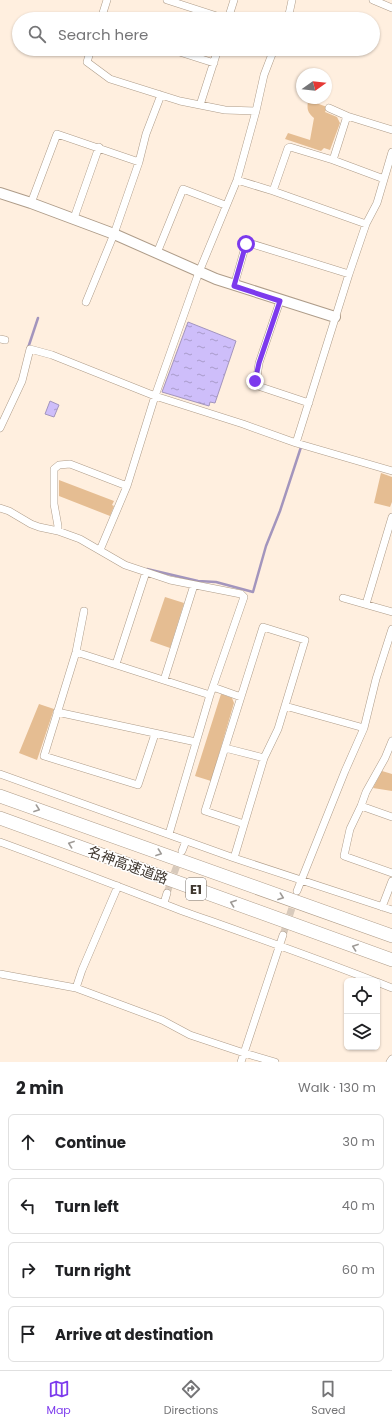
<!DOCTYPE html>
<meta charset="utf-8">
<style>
:root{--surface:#fff;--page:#f6f6f6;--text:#202124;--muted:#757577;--line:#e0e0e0;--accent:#7c3aed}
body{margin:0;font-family:Poppins,"Noto Sans JP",sans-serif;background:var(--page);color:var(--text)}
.controls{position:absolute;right:12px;bottom:12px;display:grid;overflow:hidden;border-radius:6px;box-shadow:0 1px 3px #0004}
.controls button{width:36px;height:36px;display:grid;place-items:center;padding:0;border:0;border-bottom:1px solid var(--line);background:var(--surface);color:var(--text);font:20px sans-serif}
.compass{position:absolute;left:296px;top:68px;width:36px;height:36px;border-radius:50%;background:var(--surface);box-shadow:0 1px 3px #0004;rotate:75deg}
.stop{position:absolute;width:12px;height:12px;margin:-9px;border:3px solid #7c3aed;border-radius:50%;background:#fff}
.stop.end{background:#7c3aed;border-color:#fff;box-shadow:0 1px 4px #0008}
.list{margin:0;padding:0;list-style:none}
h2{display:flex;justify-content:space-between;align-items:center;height:52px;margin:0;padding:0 16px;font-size:17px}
h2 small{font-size:13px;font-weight:400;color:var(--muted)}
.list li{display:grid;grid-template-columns:26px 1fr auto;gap:12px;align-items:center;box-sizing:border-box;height:56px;margin:0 8px 8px;padding:0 8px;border:1px solid var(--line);border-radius:6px}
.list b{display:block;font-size:15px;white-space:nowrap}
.list em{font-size:13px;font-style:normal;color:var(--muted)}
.icon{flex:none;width:22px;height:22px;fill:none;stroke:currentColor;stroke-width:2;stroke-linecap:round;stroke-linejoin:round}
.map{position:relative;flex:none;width:392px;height:1062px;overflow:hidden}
.search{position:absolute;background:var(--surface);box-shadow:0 1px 3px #0004;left:12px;right:12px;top:12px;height:44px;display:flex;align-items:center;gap:10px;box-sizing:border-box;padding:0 14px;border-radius:22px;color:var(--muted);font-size:15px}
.sheet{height:308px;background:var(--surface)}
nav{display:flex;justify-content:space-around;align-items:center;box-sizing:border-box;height:56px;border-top:1px solid var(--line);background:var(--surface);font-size:11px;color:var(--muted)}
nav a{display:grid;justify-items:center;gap:2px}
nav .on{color:var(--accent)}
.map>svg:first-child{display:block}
</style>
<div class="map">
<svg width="392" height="1062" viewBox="0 0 392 1062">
<defs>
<pattern id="water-ripples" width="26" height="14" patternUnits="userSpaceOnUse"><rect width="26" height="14" fill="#cebefa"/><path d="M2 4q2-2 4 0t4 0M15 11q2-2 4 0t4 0" fill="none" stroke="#a99bcb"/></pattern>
</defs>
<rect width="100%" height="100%" fill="#ffefdf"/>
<path fill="#e5bd92" d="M308,100L327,107L325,112L337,117L340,123L330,150L324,148L321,151L285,139L288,133L310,140L314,118C307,112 307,109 308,100Z
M381,473L392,477V502L390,507L374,503Z
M59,480L114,501L112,505L114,506L110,516L59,496Z
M165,597L184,603L170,648L150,641Z
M221,694L232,698L234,703L211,781L195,776Z
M39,704L54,709L37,760L19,753Z
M382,771L392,774V791L373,788Z"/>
<path fill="url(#water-ripples)" stroke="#a395bd" d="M188,322L236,341L215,403L210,402L209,406L162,392Z
M50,401L59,405L54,417L45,414Z"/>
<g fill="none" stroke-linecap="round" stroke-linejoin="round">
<path stroke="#a395bd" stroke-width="2.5" d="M28,348L38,318
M147,569L198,581L216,582L253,592L266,546L280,511L301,447"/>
<path stroke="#d8cabc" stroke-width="7" stroke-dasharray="7 3.5" stroke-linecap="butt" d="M167,893L180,857
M283,935L295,899"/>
<g stroke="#ae9c89" stroke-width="8">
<path id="street" d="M167,0L226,19
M373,0L392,8
M101,19L107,0
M228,19L234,0
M288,19L292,0
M91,49L87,62L110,79L180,101L225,110L256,111
M170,49L214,63
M200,105L218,49
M329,108L347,116L392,130
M333,160L347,116
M237,180L273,191L366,224
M273,191L288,148L290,147L333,160L384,179
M31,203L57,134L139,162
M74,218L99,147
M157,253L183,189L225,205
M234,286L246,244L249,243L349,274
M280,301L259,363L256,384L258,386L309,403
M86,302L114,234L139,162L146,134L161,95
M0,339L5,340
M0,428L22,381L30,349L52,355L155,396L243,424L296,443L392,471
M296,443L349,274L366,224L377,203L392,152
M0,508L9,511L31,524L39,527L58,531L80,539L125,565L170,580L241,594L244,597L210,695L169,834
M58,531V526L54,504V469L59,465L70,464L127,486
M100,550L127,486L155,396L199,272L237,180L256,111L264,75L274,49
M343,598L392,612
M366,604L392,517
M84,611L76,652L44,756L138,785L155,734
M76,652L210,695
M116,664L146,572
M164,680L194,585
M213,687L241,697
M285,706L364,728
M57,712L196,742
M392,741L385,758L366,792L361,806L350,829L344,856L392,873
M225,748L264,758
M0,774L234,858L392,910
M361,806L392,817
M0,842C63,865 125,889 188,913C250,935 313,957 374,981
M182,851L186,841
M234,858L264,758L278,729L305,640L263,627L205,811L244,824
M297,891L345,771L364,728L376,679L392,629
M164,903L167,893
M382,907L392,881
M0,974L76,988L162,1020L190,1035L244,1053L275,1062
M377,982L392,988
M76,988L82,970L118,886
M241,1062L283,935
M390,1062L392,1059"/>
</g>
<g stroke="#ae9c89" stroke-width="12">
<path id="secondary" d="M0,193L31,203L114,234L216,279L335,317"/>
</g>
<g stroke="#ae9c89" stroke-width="14">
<path id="highway" d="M0,796L392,936
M0,818L392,960"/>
</g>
<use href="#street" stroke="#fff" stroke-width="7"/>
<use href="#secondary" stroke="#fff" stroke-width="10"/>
<use href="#highway" stroke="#fff" stroke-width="13"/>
</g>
<defs><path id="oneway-chevron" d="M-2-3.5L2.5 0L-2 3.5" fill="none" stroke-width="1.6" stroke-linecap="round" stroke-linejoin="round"/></defs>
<g stroke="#9e9a96">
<use href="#oneway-chevron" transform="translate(37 809) rotate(20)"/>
<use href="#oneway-chevron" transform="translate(71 844) rotate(-160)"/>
<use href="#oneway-chevron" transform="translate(159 853) rotate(20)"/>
<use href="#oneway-chevron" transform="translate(281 897) rotate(20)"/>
<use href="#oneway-chevron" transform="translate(233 903) rotate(-160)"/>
<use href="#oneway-chevron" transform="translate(355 947) rotate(-160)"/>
</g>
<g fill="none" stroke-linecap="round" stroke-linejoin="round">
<path stroke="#7c3aed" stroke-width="5" d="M246,244L234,286L280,301L259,363L255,381"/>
</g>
<g text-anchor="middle" stroke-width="3" stroke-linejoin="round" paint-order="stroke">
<rect fill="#fff" stroke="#78726d" stroke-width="1" x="186" y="878" width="20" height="22" rx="3"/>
<g font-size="13" font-weight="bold" fill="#3e362e">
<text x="196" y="894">E1</text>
</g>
<g font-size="14" fill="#3e362e" stroke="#fff">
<text transform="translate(128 865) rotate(20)" y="5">名神高速道路</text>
</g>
</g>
</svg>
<div class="controls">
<button><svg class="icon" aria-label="locate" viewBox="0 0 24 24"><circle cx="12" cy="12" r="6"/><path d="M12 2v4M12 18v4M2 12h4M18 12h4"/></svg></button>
<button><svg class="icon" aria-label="layers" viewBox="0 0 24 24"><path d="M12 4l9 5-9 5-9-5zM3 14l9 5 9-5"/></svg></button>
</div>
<svg class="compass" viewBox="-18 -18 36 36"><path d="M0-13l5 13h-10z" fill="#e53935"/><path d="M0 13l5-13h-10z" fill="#757577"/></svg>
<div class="stop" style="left:246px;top:244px"></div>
<div class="stop end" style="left:255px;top:381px"></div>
<div class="search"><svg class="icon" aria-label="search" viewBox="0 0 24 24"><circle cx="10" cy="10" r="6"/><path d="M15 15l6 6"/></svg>Search here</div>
</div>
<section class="sheet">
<h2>2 min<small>Walk · 130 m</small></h2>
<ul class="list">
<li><svg class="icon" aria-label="ahead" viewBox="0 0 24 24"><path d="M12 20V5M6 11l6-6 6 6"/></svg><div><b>Continue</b></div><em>30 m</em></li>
<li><svg class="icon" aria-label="left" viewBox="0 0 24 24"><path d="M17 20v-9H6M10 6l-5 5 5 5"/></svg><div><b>Turn left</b></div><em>40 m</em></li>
<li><svg class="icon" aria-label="right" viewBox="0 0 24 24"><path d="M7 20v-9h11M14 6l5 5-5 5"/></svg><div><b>Turn right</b></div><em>60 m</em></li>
<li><svg class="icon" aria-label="arrive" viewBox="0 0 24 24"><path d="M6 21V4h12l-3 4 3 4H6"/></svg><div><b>Arrive at destination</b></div></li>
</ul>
</section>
<nav>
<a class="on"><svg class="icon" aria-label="map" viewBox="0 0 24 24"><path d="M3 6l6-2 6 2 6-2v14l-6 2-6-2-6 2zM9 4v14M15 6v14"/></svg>Map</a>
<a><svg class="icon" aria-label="directions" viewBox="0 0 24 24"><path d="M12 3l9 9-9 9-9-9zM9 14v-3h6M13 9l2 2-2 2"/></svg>Directions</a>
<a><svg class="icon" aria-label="saved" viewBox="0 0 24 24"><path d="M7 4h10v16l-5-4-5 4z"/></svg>Saved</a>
</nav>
